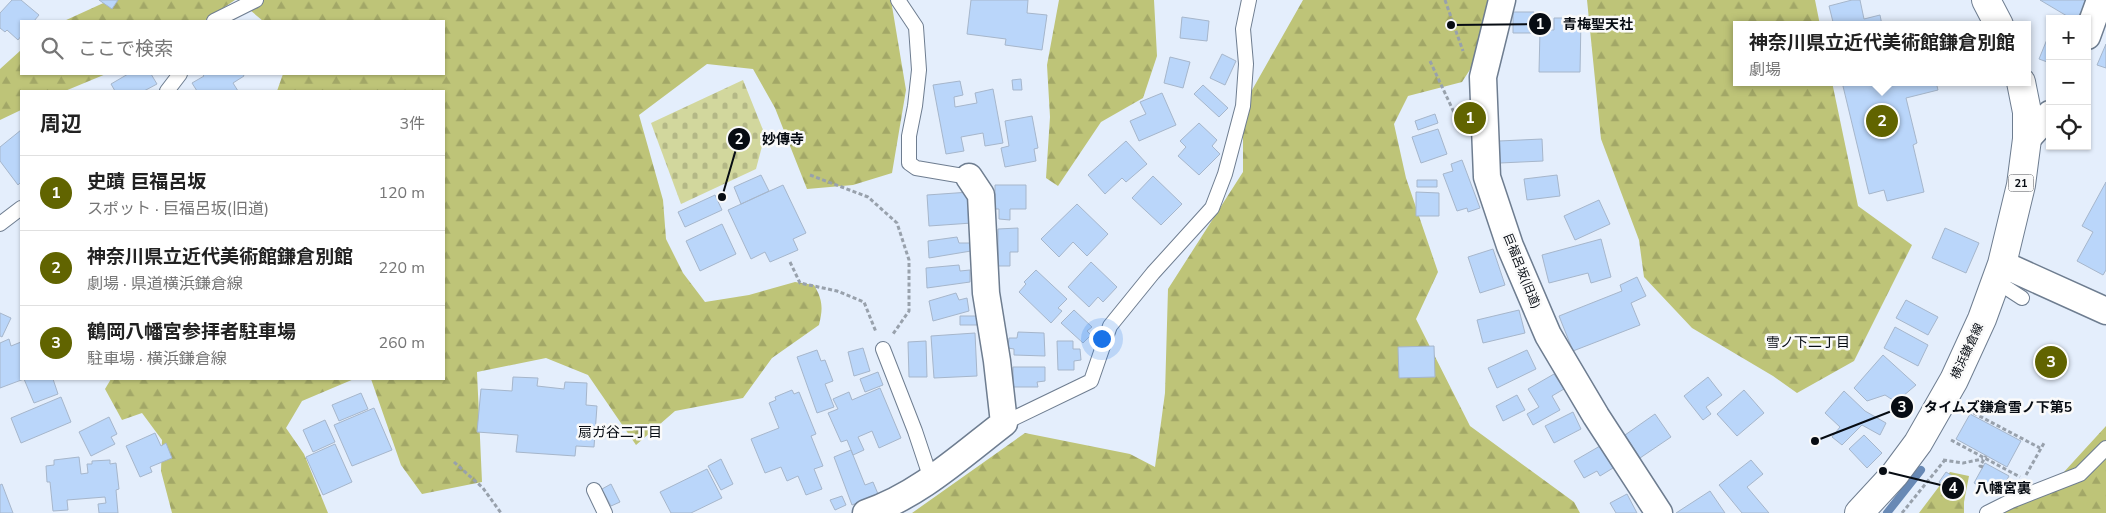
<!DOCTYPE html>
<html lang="ja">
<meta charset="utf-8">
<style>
:root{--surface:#fff;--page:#f6f6f6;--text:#222;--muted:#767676;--line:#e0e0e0;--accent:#616400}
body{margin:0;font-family:"Nunito Sans","Noto Sans JP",sans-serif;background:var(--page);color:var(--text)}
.controls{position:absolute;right:15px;top:15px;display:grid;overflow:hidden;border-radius:0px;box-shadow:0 1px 4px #0004}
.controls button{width:45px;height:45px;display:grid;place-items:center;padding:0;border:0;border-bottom:1px solid var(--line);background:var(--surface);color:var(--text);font:25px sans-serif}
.you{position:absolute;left:1101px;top:338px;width:18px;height:18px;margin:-12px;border:4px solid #fff;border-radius:50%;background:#1a73e8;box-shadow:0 0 0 8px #1a73e833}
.badge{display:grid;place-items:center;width:32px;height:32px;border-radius:50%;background:var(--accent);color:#fff;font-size:16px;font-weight:700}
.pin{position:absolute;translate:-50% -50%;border:2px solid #fff;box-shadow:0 1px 5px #0006}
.popup{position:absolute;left:1733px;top:21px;width:298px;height:65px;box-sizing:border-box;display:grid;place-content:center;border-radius:0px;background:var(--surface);filter:drop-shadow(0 1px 4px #0005);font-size:16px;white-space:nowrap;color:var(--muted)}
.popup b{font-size:19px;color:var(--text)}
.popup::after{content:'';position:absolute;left:50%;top:100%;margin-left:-10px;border:10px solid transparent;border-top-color:var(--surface)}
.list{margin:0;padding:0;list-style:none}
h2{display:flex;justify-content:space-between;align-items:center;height:65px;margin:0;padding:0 20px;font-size:21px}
h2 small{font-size:16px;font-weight:400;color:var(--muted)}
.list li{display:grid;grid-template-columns:32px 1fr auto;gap:15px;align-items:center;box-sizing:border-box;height:75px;padding:0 20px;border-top:1px solid var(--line)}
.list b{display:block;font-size:19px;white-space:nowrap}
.list p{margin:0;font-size:16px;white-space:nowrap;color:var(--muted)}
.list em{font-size:16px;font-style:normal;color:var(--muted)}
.icon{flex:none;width:28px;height:28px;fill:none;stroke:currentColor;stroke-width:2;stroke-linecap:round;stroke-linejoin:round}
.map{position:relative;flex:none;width:2106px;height:513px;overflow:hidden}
.search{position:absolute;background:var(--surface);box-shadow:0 1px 4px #0004;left:20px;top:20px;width:425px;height:55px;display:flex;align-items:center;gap:12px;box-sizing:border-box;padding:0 18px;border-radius:0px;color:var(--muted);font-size:19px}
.panel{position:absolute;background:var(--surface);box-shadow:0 1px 4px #0004;left:20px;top:90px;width:425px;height:290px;border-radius:0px}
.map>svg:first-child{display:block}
</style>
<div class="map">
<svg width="2106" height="513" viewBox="0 0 2106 513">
<defs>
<pattern id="forest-firs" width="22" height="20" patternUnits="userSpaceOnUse" patternTransform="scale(1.25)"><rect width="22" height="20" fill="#bec478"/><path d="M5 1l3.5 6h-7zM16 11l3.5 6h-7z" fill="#a2a767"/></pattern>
<pattern id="cemetery-stones" width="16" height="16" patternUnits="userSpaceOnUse" patternTransform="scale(1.25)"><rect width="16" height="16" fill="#d2d79d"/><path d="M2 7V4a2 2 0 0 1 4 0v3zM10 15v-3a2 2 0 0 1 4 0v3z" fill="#b3b786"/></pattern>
</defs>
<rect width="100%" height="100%" fill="#e4eefc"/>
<path fill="url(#forest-firs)" d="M110,0H235L204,21H64Z
M238,0H891L906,90L892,173L853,185L807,189L775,108L753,69L707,64L639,115L663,200L666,239L683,273L705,302L749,295L795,282L814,285C823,300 823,309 819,325L772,358L743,398L675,411L636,445L588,375L546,358L477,372L482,482L422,494L401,465L371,379H444V91H277L283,74H444V21H263Z
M1059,0H1154L1157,56L1143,98L1101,122L1058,186L1046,178L1050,117L1047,65Z
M1303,0H1492L1480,54L1462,82L1408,96L1394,124L1406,178L1438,272L1416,319L1470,426L1574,502L1580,513H912L1025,433L1130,454L1155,467L1165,393L1168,289L1243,172V106Z
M1587,0H1815L1820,25H1737V82H1832L1858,206L1912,245L1854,361L1797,393L1773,376L1692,328L1644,277L1639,240L1601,139Z
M21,50V74H106L65,91H21V110L0,120V69Z
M111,379H354L302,401L286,428L304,454L328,513H172L161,471L162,440L142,413L122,420L105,389Z
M2106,426V513H1998L2063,473Z
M1950,472L1969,476L1964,502V513H1919Z"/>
<path fill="url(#cemetery-stones)" d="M743,80L765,135L756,169L681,204L651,123Z"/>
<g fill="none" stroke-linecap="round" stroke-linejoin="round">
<path stroke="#6889b5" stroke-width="8" d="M1887,513L1921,470"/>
</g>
<path fill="#bad6fa" stroke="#a6b6cb" d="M12,0H21L39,15L34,21H21V36L18,40L7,30L5,32L0,28V13Z
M99,0H118L112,9Z
M971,0H1028L1027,13L1047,15L1042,50L1005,45L1006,39L967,34Z
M1852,0H1860L1864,19L1880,15L1882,25H1828L1833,22L1829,6Z
M2040,0H2088L2077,19H2072Z
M1513,12H1534V33H1513Z
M1182,17L1209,21L1207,41L1180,38Z
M1554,18H1581L1580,72H1539L1540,30H1554Z
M2050,32V63L2039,59Z
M2106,44V68L2097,65Z
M1222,54L1236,61L1225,85L1210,78Z
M1170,57L1190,62L1183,88L1164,83Z
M128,74H151L157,84L144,91H115L111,84Z
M202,74H243L244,76L233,83L238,91H197L192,83L204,76Z
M1021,79L1022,90H1013L1012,80Z
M960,81L963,95L954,97L955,107L977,103L975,93L993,89L1003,143L985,146L983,133L961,137L964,151L946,154L933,85Z
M1842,82H1936L1938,90L1906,98L1917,143L1913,145L1924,192L1887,201L1884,190L1869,194Z
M1203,85L1228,108L1219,117L1194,94Z
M1162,93L1176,125L1139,141L1130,121L1146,114L1140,102Z
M1435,114L1438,123L1418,130L1415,121Z
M1032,116L1038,148L1034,149L1036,161L1005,167L1001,148L1009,146L1005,121Z
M1199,123L1217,140L1212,146L1220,154L1199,175L1178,156L1186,147L1180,141Z
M1438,129L1447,154L1421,163L1412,137Z
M21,130V182L18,185L0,161V147Z
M1542,139L1543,161L1500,163L1499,141Z
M1126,141L1147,164L1126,182L1122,178L1105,194L1088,175Z
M1462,160L1480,208L1468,212L1467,208L1457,211L1443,174L1453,171L1451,164Z
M761,175L769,191L741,204L734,187Z
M1557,175L1560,196L1527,200L1524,179Z
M1153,176L1182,204L1161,225L1132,198Z
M1417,180H1437V187H1417Z
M2106,182V270L2103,275L2077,261L2093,232L2082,226Z
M783,185L806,233L793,239L798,250L770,262L765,252L751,259L728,210Z
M995,185H1026V209H1010V220L999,219V209H995Z
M970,192L972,223L929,226L927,195Z
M1416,192L1439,193V216H1416Z
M715,195L722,210L685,227L678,212Z
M1599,200L1610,224L1575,240L1564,216Z
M1077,204L1108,234L1087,256L1073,242L1059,257L1041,239Z
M722,224L736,254L700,271L686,241Z
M1018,228V252H1010V266H998V229Z
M1945,228L1979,243L1966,273L1932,258Z
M957,237L959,243H970L971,251L929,258L928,241Z
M1601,239L1611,277L1591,283L1588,273L1549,283L1542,255Z
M1493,249L1505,285L1480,293L1468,257Z
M1091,262L1117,287L1103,302L1098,297L1089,307L1068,287Z
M959,265L960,271L970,270V282L927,288L926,268Z
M1036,270L1067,299L1058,308L1062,311L1051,323L1019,292L1026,284L1024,282Z
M1637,277L1646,296L1631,303L1640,325L1573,351L1559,316L1622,291L1620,285Z
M956,293L959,300L967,298L969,311L933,321L929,301Z
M1906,300L1938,317L1928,335L1896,318Z
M1074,310L1092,327L1087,331L1091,335L1083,343L1061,323Z
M1519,310L1525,333L1483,343L1477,320Z
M0,313L11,318L2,337L0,336Z
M960,316H977V325H960Z
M1895,327L1928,345L1918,366L1884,348Z
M1018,332L1044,333L1045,356L1014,355V349L1008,348L1009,338H1017Z
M975,333L977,376L934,378L931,336Z
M9,339L11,346L21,342V379H24L0,388V343Z
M926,341L927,377H909L908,342Z
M1057,341H1073V349H1080L1081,360L1074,361V370H1058Z
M1434,346L1435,377L1399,378L1398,347Z
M863,348L870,371L854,376L848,352Z
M817,350L821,361L825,360L833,381L825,384L834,407L817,413L797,357Z
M1527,350L1536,369L1497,388L1488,368Z
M1883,355L1916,385L1896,402L1885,395L1867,401L1854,388Z
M1013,367H1045V381L1037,382L1038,387H1013Z
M878,372L883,385L865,392L860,379Z
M1554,374L1564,389L1552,396L1560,410L1533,425L1527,414L1539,407L1528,389Z
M513,377L538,378L537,386L564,389L565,382L587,383L586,405L597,406L594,447L576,446L575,456L516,452L518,435L477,432L481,389L512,391Z
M1708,377L1722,395L1706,407L1711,414L1703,420L1684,396Z
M24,379H53L58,394L34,403Z
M880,388L901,438L879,448L872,431L858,437L864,450L853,455L847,440L841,442L828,413L838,409L833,399L849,392L852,400Z
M792,390L794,394L799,392L816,434L811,436L823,466L814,469L822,489L806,495L798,476L787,481L781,467L765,473L751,439L779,428L769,403L776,400L775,397Z
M1744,390L1764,413L1737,436L1717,414Z
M1844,391L1865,411L1886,423L1880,435L1862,425L1842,445L1832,437L1840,427L1825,413Z
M361,393L368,409L339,421L332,405Z
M1517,395L1525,410L1503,421L1496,406Z
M61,397L71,422L21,443L11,418Z
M374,408L392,450L352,466L334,425Z
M1573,412L1581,429L1554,443L1545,426Z
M1655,414L1671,437L1640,458L1625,435Z
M1970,414L2021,441L2007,467L1956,439Z
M109,417L117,434L111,437L115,444L91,456L79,432Z
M325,420L335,442L313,452L303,430Z
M155,433L161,446L166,443L172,458L150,467L152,472L140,477L126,446Z
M1864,435L1882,453L1867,468L1849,449Z
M335,444L352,482L323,495L306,457Z
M1600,446L1613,468L1600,476L1597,471L1584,478L1574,461Z
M851,450L865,485L873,482L878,494L852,505L834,457Z
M79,457L81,474L88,473L87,464H92V461L110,460V464L116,463L119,489L116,490L118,513H99L98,504L106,503L105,497L67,500L68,510L53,511L50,482H47L46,466L54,465V460Z
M721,459L733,484L721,490L708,466Z
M1751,460L1763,474L1747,487L1769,513H1742L1719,485Z
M1985,463L2009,476L1998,496L1974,483Z
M707,469L722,498L691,513H671L660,492Z
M1946,472L1956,478L1947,488L1939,482Z
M2,484L13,513H0V485Z
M611,484L620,502L611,506L602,489Z
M1710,491L1725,513H1676Z
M1627,494L1637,513H1616L1610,503Z
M842,496L846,505L835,510L830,500Z"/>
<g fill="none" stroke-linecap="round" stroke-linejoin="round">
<g stroke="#6e7d90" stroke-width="16">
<path id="lane" d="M898,0L916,27L919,70L915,106L909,136V163L916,168L969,177
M214,21L256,0
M167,91L180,74
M0,224L21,208
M1996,281L2022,298
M883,349L915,431L931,479
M1004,423L1091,381L1110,326L1153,273L1212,208L1225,174L1243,106L1246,64L1243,29L1249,0
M594,490L605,513
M1987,513L2011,501L2080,474L2106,448"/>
</g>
<g stroke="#6e7d90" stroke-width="29">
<path id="street" d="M1502,0L1483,77L1487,177L1510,246L1548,335L1596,416L1659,513
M2087,36L2100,0
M2027,139L2050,114
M2002,264L2106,311
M866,513C918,496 961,456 1004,423L997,361L986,293L981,195L969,177"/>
</g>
<g stroke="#6e7d90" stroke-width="30">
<path id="primary" d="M1986,0L1999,25
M1859,513L1895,474L1918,443L1954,380L1982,319L2002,264L2021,185L2027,139V112L2021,82"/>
</g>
<path stroke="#98a1ac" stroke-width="3" stroke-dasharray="4 2.5" stroke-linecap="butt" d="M1445,0L1463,51
M1430,61L1458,121
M810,175L868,197L897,223L909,260V311L893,334
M790,262L800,283L837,291L864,302L876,332
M1968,410L2040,448
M1951,440L2020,477
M1943,460L1963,463L1983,459
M454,462L483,488L501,513
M1983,467L1980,466L1986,456
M2026,475L2044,443
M1902,513L1944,461"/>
<use href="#lane" stroke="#fff" stroke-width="14"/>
<use href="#street" stroke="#fff" stroke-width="26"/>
<use href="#primary" stroke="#fff" stroke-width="28"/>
</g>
<g text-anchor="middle" stroke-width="5" stroke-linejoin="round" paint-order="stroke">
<rect fill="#fafafa" stroke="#505358" stroke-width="1" x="2008.5" y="174.5" width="25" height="17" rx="4"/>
<g font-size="11" font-weight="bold" fill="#070c13">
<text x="2021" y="187">21</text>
</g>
<g font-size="12" fill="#070c13" stroke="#fafafa">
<text transform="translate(1522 271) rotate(68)" y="4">巨福呂坂(旧道)</text>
<text transform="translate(1967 351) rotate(-65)" y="4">横浜鎌倉線</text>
</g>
<g font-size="14" fill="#070c13" stroke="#fafafa">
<text x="1808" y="347">雪ノ下二丁目</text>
<text x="620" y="437">扇ガ谷二丁目</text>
</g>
</g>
<path fill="none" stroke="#070c13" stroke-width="2" d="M1451 25L1540 24M722 197L739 139M1815 441L1902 407M1883 471L1953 488"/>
<g fill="#070c13" stroke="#fafafa" stroke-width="2">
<circle cx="1451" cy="25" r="5"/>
<circle cx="722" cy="197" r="5"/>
<circle cx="1815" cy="441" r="5"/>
<circle cx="1883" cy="471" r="5"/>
<circle cx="1540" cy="24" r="12"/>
<circle cx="739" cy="139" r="12"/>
<circle cx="1902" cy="407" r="12"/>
<circle cx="1953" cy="488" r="12"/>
</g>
<g font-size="15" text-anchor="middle" font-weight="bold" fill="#fff">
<text x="1540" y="29">1</text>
<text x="739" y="144">2</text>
<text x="1902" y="412">3</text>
<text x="1953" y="493">4</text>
</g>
<g font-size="14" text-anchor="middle" font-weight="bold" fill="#070c13" stroke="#fafafa" stroke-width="5" stroke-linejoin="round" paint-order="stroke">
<text x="1598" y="29">青梅聖天社</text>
<text x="783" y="144">妙傳寺</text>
<text x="1998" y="412">タイムズ鎌倉雪ノ下第5</text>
<text x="2003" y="493">八幡宮裏</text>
</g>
</svg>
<div class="controls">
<button>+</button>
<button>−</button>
<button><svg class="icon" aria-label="locate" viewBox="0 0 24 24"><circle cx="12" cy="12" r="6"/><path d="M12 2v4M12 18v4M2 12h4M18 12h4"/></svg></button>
</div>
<div class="you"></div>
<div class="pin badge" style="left:1470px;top:118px">1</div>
<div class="pin badge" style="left:1882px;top:121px">2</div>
<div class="popup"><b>神奈川県立近代美術館鎌倉別館</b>劇場</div>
<div class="pin badge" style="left:2051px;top:362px">3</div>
<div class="search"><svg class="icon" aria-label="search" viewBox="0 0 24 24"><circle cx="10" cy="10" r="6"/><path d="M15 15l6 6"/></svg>ここで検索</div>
<section class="panel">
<h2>周辺<small>3件</small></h2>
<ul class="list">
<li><span class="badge">1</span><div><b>史蹟 巨福呂坂</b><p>スポット · 巨福呂坂(旧道)</p></div><em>120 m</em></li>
<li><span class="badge">2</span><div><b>神奈川県立近代美術館鎌倉別館</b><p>劇場 · 県道横浜鎌倉線</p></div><em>220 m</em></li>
<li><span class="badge">3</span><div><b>鶴岡八幡宮参拝者駐車場</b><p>駐車場 · 横浜鎌倉線</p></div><em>260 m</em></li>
</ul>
</section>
</div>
